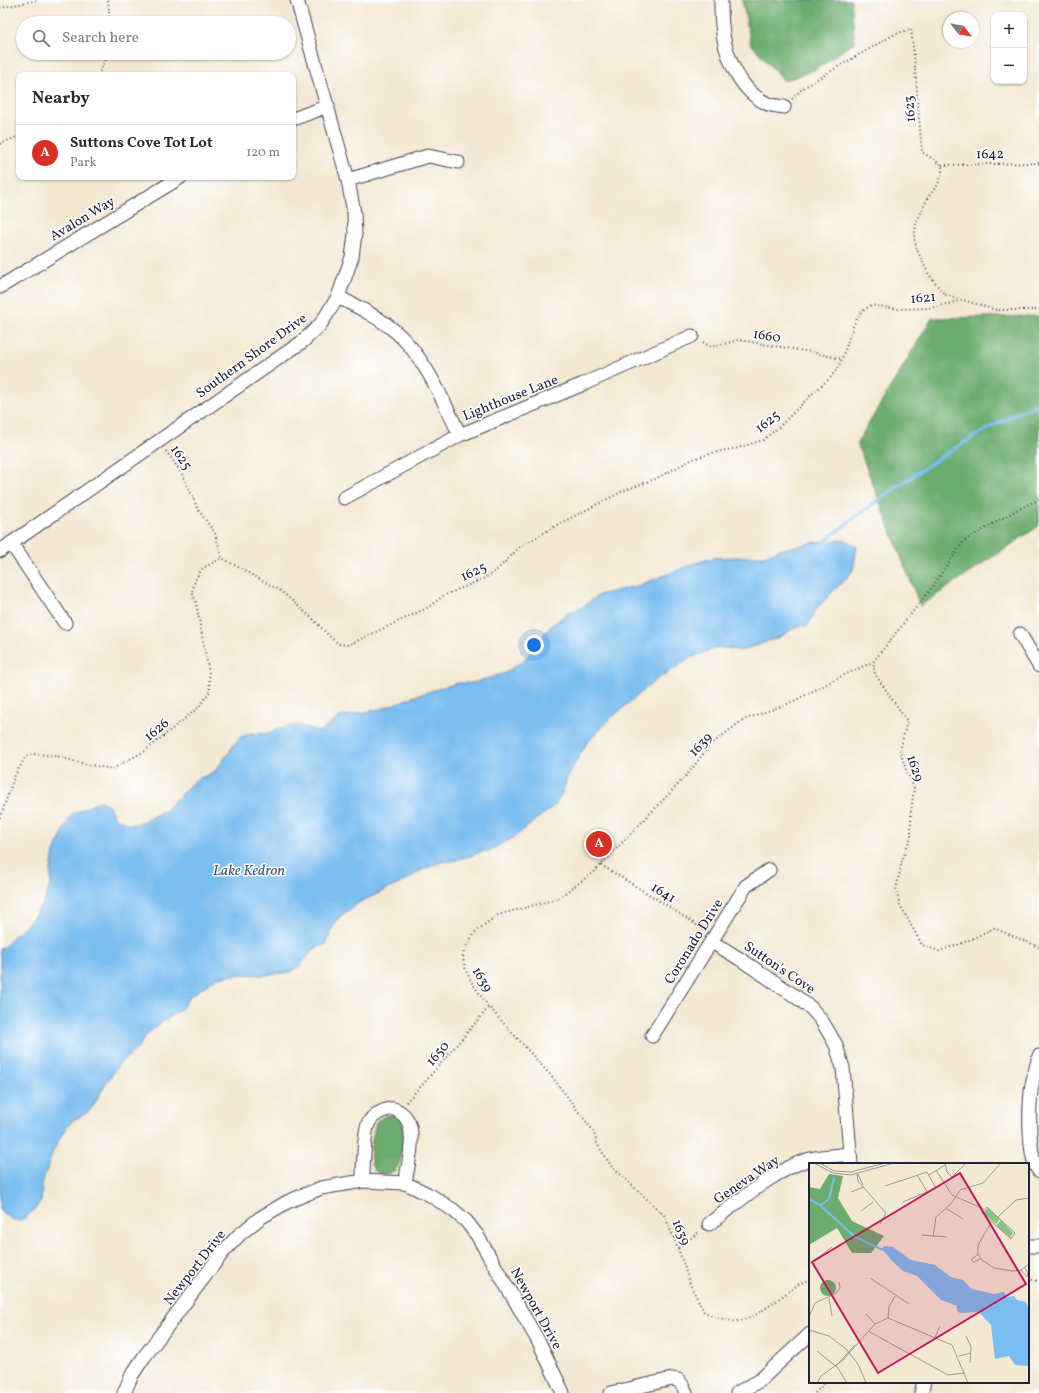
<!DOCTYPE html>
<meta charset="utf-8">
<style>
:root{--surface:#fff;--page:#f2f2f3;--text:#2b2b33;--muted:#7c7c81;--line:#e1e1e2;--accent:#d93025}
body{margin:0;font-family:Vollkorn,serif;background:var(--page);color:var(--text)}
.controls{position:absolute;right:12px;top:12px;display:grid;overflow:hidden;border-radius:8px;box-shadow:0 1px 3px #0004}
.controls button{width:36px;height:36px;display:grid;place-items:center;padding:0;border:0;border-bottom:1px solid var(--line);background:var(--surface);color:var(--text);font:20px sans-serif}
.compass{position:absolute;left:943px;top:12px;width:36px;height:36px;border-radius:50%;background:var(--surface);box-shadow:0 1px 3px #0004;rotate:121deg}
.you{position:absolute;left:534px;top:645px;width:14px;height:14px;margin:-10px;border:3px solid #fff;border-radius:50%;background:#1a73e8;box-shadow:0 0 0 6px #1a73e833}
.badge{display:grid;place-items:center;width:26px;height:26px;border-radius:50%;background:var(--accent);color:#fff;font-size:13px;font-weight:700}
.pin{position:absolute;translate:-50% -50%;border:2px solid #fff;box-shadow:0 1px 4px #0006}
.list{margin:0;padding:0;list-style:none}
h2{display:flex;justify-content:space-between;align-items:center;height:52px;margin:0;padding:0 16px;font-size:17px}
h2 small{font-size:13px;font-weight:400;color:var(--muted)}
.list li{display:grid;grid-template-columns:26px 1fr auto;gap:12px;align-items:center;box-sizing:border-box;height:56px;padding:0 16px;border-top:1px solid var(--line)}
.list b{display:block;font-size:15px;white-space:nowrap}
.list p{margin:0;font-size:13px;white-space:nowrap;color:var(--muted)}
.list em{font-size:13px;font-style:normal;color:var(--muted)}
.icon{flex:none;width:22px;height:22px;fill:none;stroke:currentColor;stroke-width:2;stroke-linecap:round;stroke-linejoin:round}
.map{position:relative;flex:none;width:1039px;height:1393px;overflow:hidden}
.search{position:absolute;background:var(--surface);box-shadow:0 1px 3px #0004;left:16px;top:16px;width:280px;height:44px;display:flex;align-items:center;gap:10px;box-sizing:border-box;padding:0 14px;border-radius:22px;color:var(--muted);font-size:15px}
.panel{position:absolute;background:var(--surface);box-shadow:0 1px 3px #0004;left:16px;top:72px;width:280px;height:108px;border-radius:8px}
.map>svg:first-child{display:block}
</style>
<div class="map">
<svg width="1039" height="1393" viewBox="0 0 1039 1393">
<rect width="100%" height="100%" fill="#fff"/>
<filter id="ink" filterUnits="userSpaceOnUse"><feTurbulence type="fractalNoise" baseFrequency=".025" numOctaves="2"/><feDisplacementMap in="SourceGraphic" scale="8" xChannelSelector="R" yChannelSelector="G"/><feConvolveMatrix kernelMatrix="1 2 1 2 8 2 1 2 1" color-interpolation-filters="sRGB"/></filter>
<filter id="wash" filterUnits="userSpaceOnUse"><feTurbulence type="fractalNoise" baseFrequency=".012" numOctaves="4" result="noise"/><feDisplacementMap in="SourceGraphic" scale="16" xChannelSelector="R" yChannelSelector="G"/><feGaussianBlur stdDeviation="0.9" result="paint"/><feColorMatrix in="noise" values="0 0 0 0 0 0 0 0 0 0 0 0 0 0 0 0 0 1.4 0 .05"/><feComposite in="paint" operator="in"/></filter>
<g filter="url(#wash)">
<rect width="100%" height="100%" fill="#f3e8d2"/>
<path fill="#86c77f" stroke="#54745d" d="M601,829L611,838L597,858L587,851Z"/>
<path fill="#6cac6e" stroke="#476754" d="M742,0H851L855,42L815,70L784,81L751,44Z
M1039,316V526L920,606L857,443L932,318Z
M386,1115C409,1114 404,1135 402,1150C401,1156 401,1163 397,1168C394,1172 389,1174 383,1174C362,1172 373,1139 375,1125L377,1121Z"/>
<path fill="#7abdf0" stroke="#4e7096" d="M839,540L848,541L857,547L853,570L848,577L838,586L817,608L808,625L792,629L780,637L749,648L743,651L719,647L691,658L657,679L611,718L587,743L567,777L563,791L555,805L513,838L489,851H482L473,855L453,861H443L420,871L407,880L360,902L339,917L332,929L326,944L312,950L300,966L291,972L266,975L242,974L218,977L189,997L182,1008L153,1029L144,1038L138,1048L120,1063L104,1086L92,1108L85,1114L73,1120L63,1132L53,1151L42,1184L41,1202L36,1208L25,1218L19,1221L11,1219L0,1210V948L5,947L9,941L32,919L44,902L51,883V870L54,852L71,815L100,801L108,805L115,818L128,824L135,825L164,811L195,780L208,775L217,769L239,738L250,733L264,734L289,726L300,725L319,732L340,717L384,708L415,696L457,683H473L505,673L524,660L552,625L569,612L581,608L599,595L640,585L696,563L712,558L764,556L779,550L816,542Z"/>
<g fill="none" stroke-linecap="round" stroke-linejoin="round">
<path stroke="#7abdf0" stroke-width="3.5" d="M825,541C844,525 864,511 884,496C933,461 983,428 1039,403"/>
</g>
</g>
<g filter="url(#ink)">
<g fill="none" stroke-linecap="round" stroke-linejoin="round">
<g stroke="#414052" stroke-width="15">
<path id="minor" d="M721,0C721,8 721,17 722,25C724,54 739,90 766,103C771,106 779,106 784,107
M293,119L328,106
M348,180L428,156L458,162
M0,287L181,177
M338,297C358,307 379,317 396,332C425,357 443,401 460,435
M344,498L460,435L581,385L692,336
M11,543L65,623
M0,551L302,342L320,325L338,297L352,257L355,234L354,213L348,180L297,0
M1020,634L1039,666
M712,942L740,959L795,996L811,1008L822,1021L836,1045L843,1068L851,1164
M652,1036L746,886L769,870
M1039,1056C1036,1068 1032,1081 1031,1092C1029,1110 1028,1159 1039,1171
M363,1181C363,1170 364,1130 369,1122C373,1115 381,1111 389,1109C393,1108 397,1110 400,1112C420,1125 408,1164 405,1183
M709,1224C740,1201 772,1171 810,1159C822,1156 837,1156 849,1154
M1028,1246H1039
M124,1393L132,1375L144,1357L223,1252L239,1235L260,1218L287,1202L321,1188L363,1181L405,1183L430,1195L453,1210L466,1221L477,1235L540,1344L563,1393
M611,1393L672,1379L678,1380L683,1386L686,1393
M737,1393L759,1381L810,1334
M921,1393L924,1382"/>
</g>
<path stroke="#414052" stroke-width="2" stroke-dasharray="1 3" stroke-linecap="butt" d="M108,0L110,23
M0,8L38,0
M98,75L107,57L108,53
M792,99L803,88L841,65L895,34L911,29C916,70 918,111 922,152L942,165V175L937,186L928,197L916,224L914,238L917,250L928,273L944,294L961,300
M0,144L19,136
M942,165L1039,163
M703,342L711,347L739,340L811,352L842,359
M166,451L182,474L199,511L215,533L222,558L281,591L313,619L331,638L339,644L348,645L427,608L443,596L483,579L496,571L520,547L559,524L621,492L655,479L693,459L716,452L738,448L763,440L779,427L812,394L829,379L837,369L842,359L853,326L860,313L871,305L898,309L931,308L963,300L996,310H1039
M1039,499L1015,511L964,541L930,590L873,662L875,674L907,721L900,751L906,770L914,788L911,812V836L902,860L896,890L900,905L922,945L939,951L963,943L994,928L1039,947
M0,818L14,777L26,756L35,754L56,756L85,764L112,769L145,751L199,707L210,691L209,673L196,603L192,591L196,578L203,568L222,558
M601,865L663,903L704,930
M406,1102L424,1083L489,1007
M678,1248L699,1232
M810,1279L799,1284L769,1306L754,1316L736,1322L716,1317L704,1312L690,1284L678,1248L664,1215L612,1167L597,1144L594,1132L553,1078L489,1007L472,983L465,968L463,958L464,950L476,931L498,915L557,899L594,872L687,775L710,745L743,720L788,704L842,676L873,662
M1028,1279L1039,1281
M815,1393L826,1382"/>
<use href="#minor" stroke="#fff" stroke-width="13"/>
</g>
</g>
<g text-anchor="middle" stroke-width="3" stroke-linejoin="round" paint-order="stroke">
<g font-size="14" fill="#22223b" stroke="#fff">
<text transform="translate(909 109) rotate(-94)" y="5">1623</text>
<text transform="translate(990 153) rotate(-1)" y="5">1642</text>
<text transform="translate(82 218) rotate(-31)" y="5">Avalon Way</text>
<text transform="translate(923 297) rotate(-5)" y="5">1621</text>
<text transform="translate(767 335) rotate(9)" y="5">1660</text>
<text transform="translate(251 355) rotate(-36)" y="5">Southern Shore Drive</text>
<text transform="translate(510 397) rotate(-22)" y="5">Lighthouse Lane</text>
<text transform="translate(767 421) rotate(-38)" y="5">1625</text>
<text transform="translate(182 457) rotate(56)" y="5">1625</text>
<text transform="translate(473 571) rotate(-26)" y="5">1625</text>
<text transform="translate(156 729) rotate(-40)" y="5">1626</text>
<text transform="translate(700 744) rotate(-47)" y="5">1639</text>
<text transform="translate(916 768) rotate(72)" y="5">1629</text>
<text transform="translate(664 892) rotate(31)" y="5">1641</text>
<text transform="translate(693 941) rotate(-58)" y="5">Coronado Drive</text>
<text transform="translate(780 967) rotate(34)" y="5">Sutton's Cove</text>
<text transform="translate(483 979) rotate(59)" y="5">1639</text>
<text transform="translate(437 1053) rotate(-50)" y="5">1650</text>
<text transform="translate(746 1179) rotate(-34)" y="5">Geneva Way</text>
<text transform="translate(682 1232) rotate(67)" y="5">1639</text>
<text transform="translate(194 1267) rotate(-52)" y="5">Newport Drive</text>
<text transform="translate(537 1308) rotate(61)" y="5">Newport Drive</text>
</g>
<g font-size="15" font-style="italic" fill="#41587a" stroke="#fff">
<text x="249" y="875">Lake Kedron</text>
</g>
</g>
<g transform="translate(809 1163)">
<rect width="220" height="220" fill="#f3e8d2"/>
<path d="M179,45L191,56L187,61L174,50ZM192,57L204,70L201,75L187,63Z" fill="#86c77f"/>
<path d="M20,11L34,13L29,35L43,58L75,73L62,90H43L28,65L0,82V24L11,26ZM11 125a8 8 0 1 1 16 0a8 8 0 1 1-16 0Z" fill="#6cac6e"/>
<path d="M75,83L84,84L102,97L126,102L142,114L154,117L163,126L185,131L195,129L198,134L205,133L208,137L217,139L220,147V203L206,202L200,193L186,196L182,162L170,149L151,150L148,148V143L132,137L108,113L94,108L83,98L73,86Z" fill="#7abdf0"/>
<path fill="none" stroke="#7abdf0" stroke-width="2" d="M0,36L11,42L46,74L74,87M12,42L20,36L25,15"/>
<path fill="none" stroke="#9f9996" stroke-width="1" d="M5,0L24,10L42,12L85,0M11,0L25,8L42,9L76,0M136,0L138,9L143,14L157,0M127,7L143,32L175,46M48,11L49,18L77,50L71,61M49,11L54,22M108,12L119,30M120,12L136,2M76,23L118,9L127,25L94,39M42,29L55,24M178,44L206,70L202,76L173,50ZM138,46L154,56M52,48L64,39M189,54L207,37L220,35M182,60L169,82V91L173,97L185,105L204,108L212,107L220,101M113,72L138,74M124,74L127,54L142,41L151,27L174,20L192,0M169,91L162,97L165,99L171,96M0,101L23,84M212,107L218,114L219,110L216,105M61,115L100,141M20,135L23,153M57,151L66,161M0,154L6,140L26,131L31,125L30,119M79,155L80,144L86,133M0,167L20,173L37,186L49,201L57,220M59,168L139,212L156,210M157,173L162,184L161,200M126,174L131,163M8,188L29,205L38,220M150,193L162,190M27,203L46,182M8,220L12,213L34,197L66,161L79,155L143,182L159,220"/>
<path fill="#c2185b" fill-opacity="0.15" stroke="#c2185b" stroke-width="2" d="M151,10L217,121L69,210L3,99Z"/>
<rect width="220" height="220" fill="none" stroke="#22223b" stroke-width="2"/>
</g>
</svg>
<div class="controls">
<button>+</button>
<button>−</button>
</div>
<svg class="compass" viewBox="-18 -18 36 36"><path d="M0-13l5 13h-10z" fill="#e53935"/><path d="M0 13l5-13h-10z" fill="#7c7c81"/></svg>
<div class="you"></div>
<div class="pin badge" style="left:599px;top:844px">A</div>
<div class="search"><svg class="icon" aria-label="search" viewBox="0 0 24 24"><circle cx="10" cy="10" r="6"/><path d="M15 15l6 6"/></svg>Search here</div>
<section class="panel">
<h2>Nearby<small></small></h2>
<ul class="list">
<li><span class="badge">A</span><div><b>Suttons Cove Tot Lot</b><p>Park</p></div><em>120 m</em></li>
</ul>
</section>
</div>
